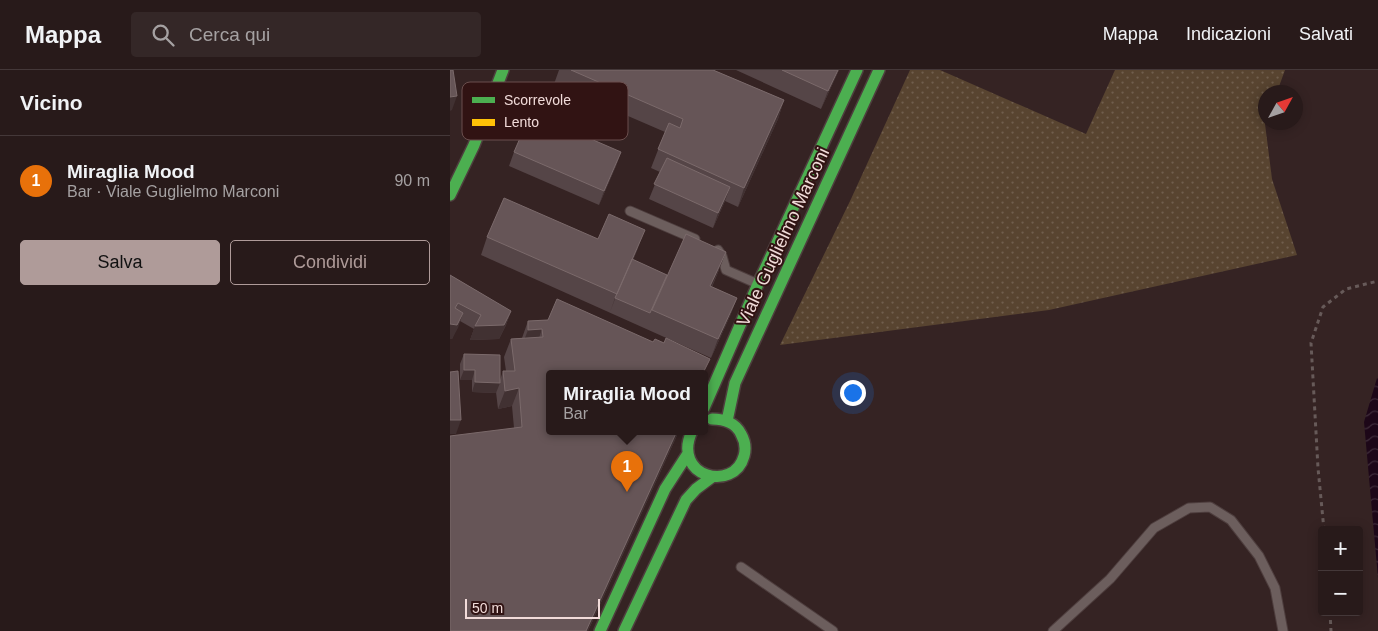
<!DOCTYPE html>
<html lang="it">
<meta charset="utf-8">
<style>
:root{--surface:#281a1a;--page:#342727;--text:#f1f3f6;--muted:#a5a1a2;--line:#443839;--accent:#af9b99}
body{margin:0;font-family:Arial,sans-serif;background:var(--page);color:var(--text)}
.controls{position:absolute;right:15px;bottom:15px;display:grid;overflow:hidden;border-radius:5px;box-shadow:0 2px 12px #0003}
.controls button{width:45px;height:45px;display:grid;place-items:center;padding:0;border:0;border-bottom:1px solid var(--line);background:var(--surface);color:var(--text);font:25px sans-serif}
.compass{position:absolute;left:808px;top:15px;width:45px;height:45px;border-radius:50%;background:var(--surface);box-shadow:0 2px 12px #0003;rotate:50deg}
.scale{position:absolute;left:15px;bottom:12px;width:135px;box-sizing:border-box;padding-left:5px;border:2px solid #f1dbd9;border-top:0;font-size:14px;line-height:18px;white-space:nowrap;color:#f1dbd9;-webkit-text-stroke:4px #311313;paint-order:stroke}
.you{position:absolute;left:402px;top:322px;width:18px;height:18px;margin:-12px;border:4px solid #fff;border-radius:50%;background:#1a73e8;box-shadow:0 0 0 8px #1a73e833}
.badge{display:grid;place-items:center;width:32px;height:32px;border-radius:50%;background:var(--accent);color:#fff;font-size:16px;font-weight:700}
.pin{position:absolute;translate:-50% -41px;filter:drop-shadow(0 1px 2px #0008)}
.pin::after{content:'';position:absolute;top:26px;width:18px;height:15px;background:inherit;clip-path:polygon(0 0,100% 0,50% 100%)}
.popup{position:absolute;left:96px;top:300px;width:162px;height:65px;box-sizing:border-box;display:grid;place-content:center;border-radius:5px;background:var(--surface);filter:drop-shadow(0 1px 4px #0005);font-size:16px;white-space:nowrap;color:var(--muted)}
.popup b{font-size:19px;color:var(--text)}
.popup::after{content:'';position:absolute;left:50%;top:100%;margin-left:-10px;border:10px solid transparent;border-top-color:var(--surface)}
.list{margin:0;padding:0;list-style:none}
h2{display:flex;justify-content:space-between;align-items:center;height:65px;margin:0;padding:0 20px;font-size:21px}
h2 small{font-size:16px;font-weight:400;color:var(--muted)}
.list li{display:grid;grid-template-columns:32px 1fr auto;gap:15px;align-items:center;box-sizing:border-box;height:90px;padding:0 20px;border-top:1px solid var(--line)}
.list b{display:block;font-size:19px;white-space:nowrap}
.list p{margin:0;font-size:16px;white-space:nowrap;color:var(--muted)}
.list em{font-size:16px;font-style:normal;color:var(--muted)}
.actions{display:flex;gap:10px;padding:15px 20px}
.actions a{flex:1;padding:11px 0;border:1px solid var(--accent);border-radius:5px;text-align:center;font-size:18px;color:var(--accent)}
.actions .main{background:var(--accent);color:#111}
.icon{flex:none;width:28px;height:28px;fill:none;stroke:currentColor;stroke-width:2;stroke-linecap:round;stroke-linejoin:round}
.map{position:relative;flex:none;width:928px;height:561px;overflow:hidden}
header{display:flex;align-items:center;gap:30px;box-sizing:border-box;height:70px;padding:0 25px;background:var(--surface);border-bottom:1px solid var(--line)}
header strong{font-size:24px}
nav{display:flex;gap:28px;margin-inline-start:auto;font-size:18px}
.search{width:350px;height:45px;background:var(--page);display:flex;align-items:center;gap:12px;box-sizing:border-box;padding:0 18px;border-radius:5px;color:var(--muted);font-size:19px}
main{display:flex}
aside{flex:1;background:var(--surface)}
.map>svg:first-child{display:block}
</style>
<header>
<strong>Mappa</strong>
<div class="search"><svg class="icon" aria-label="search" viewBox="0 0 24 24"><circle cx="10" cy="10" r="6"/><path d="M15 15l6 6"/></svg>Cerca qui</div>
<nav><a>Mappa</a><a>Indicazioni</a><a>Salvati</a></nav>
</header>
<main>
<aside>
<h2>Vicino<small></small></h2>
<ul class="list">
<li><span class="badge" style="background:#e8710a">1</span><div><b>Miraglia Mood</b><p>Bar · Viale Guglielmo Marconi</p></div><em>90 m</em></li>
</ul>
<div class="actions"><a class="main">Salva</a><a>Condividi</a></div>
</aside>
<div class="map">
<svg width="928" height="561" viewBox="0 0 928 561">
<defs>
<pattern id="grass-dots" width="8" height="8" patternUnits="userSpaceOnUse" patternTransform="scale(1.25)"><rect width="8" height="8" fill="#584430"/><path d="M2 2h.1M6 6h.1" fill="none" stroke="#705e4d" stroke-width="1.8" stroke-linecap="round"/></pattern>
<pattern id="water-waves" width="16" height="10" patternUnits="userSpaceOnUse" patternTransform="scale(1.25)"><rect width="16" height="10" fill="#1d0718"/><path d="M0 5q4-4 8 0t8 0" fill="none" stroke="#3e2b39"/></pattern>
</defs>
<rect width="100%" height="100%" fill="#352323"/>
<path fill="url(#grass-dots)" d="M460,0H490L636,64L665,0H835L827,22H816L815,54L822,109L847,185L599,240L330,275L401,129Z"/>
<path fill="url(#water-waves)" d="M927,308L928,309V508L914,352Z"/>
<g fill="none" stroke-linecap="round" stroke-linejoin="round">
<g stroke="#4e3e3e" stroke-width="11">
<path id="lane" d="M180,141L245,169
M268,180L272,186L276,200L308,214
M291,497L383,561
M603,561L660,509L704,458L739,438L760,437L781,450L809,486L825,518L833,561"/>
</g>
<g stroke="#4e3e3e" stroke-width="14">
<path id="fast" d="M0,125L24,75L53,0
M254,338L308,214L407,0
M277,351L285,313L429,0
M242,361C221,407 284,423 294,386C296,379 295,371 291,364C286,353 274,349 262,349
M150,561L215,419L237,385
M174,561L236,430L246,419L262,407"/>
</g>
<path stroke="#675a59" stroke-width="3" stroke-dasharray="4 4" stroke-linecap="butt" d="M874,460L868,398L861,273L873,237L896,219L928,211
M880,542L881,561"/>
<use href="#lane" stroke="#6c5e5d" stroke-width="9"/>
<use href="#fast" stroke="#4caf50" stroke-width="11"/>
</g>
<path fill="#554547" d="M109,0H263L334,30L328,49L288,137L275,131L263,158L199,129L210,102L201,98L215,62L104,14Z
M286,0H389L371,39Z
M64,82H171L166,96L149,135L59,96Z
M37,167L148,169L188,178L183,190L217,205L269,200L262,217L287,228L280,246L261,288L31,185Z
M0,205L61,241L56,255L49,269L20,270L24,259L10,251L2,269H0Z
M98,250L229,361L138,561H0L64,358L62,336L48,339L46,322V323L22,322V310H10V294L14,284L50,310L53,301H56L54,287L61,269L72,268L78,251Z"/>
<path fill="#413132" d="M388,0H389L371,39L378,21Z
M7,26L2,40L0,41V27Z
M334,30L328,49L288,137L294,118Z
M171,82L166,96L149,135L154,121Z
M280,117L275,131L263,158L268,143Z
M195,160L188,178L166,228H165L160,242L167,224Z
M276,182L269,200L254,234L260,216Z
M287,228L280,246L261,288L268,269Z
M61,241L56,255L49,269L20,270L25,256Z
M13,243L8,258L2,269H0V254Z
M92,259L86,277L71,278L78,260Z
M14,300H25L22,310H10Z
M25,312L50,313L46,323L22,322Z
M69,318L62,336L48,339L55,321Z
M0,350H11L6,364H0Z
M227,361H229L138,561H136Z"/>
<path fill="#665557" stroke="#7b6a6b" d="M0,0H3L7,26L0,27Z
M121,0H263L334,30L294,118L208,79L219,53L230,58L233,49Z
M332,0H388L378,21Z
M81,43L171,82L154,121L64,82Z
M217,88L280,117L268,143L204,114Z
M54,128L148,169L159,144L195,160L167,224L37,167Z
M236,164L276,182L260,216L287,228L268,269L202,240Z
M182,189L217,205L200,243L165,228Z
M0,205L61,241L54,255L25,256L31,245L8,233L5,238L13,243L7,255L0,254Z
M107,229L203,272L205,269L214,273L216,268L260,289L253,303H100V361H227L136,561H0V366L72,357L69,318L55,321L53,301H65L61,269L93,267L92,259L78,260V251L98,250Z
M14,284L50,285V313L25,312V300H14Z
M8,301L11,350H0V302Z"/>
<g text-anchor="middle" stroke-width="4" stroke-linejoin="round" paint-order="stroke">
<g font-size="18" fill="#f1dbd9" stroke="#311313">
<text transform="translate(333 167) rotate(-65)" y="6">Viale Guglielmo Marconi</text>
</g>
</g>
<rect x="12" y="12" width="166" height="58" rx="8" fill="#311313" stroke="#6b4f4e" stroke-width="1"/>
<rect x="22" y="27" width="23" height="6" fill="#4caf50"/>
<rect x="22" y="49" width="23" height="7" fill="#ffc107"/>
<g font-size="14" fill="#f1dbd9">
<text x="54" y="35">Scorrevole</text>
<text x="54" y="57">Lento</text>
</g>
</svg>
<div class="controls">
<button>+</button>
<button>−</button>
</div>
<svg class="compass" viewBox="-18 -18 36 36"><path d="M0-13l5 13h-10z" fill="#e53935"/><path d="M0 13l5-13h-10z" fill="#a5a1a2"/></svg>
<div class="scale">50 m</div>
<div class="you"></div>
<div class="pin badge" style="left:177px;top:422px;background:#e8710a">1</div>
<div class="popup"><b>Miraglia Mood</b>Bar</div>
</div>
</main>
